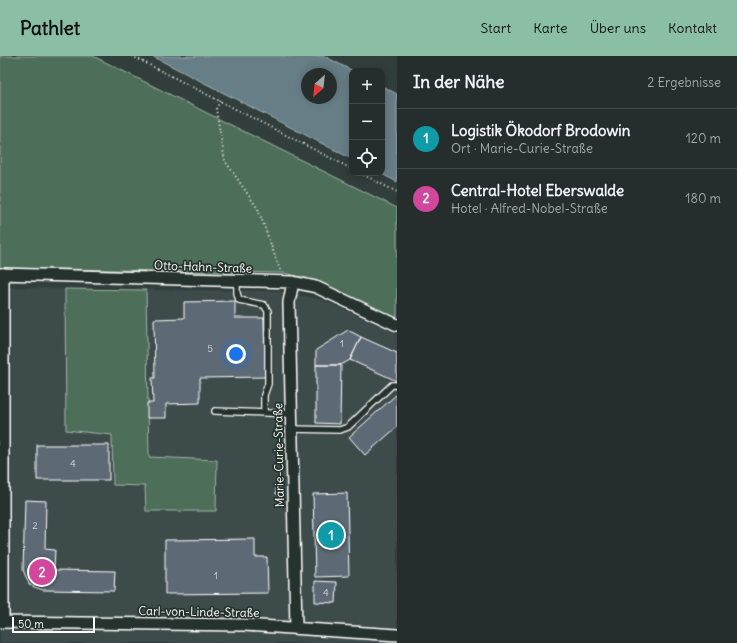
<!DOCTYPE html>
<html lang="de">
<meta charset="utf-8">
<style>
:root{--surface:#252e2c;--page:#313a38;--text:#f1f3f6;--muted:#a3a8a9;--line:#424a48;--accent:#8abfa5}
body{margin:0;font-family:Delius,sans-serif;background:var(--page);color:var(--text)}
.controls{position:absolute;right:12px;top:12px;display:grid;overflow:hidden;border-radius:8px;box-shadow:0 2px 10px #0003}
.controls button{width:36px;height:36px;display:grid;place-items:center;padding:0;border:0;border-bottom:1px solid var(--line);background:var(--surface);color:var(--text);font:20px sans-serif}
.compass{position:absolute;left:301px;top:12px;width:36px;height:36px;border-radius:50%;background:var(--surface);box-shadow:0 2px 10px #0003;rotate:207deg}
.scale{position:absolute;left:12px;bottom:10px;width:83px;box-sizing:border-box;padding-left:4px;border:2px solid #fff;border-top:0;font-size:11px;line-height:14px;white-space:nowrap;color:#fff;-webkit-text-stroke:3px #26332d;paint-order:stroke}
.you{position:absolute;left:236px;top:298px;width:14px;height:14px;margin:-10px;border:3px solid #fff;border-radius:50%;background:#1a73e8;box-shadow:0 0 0 6px #1a73e833}
.badge{display:grid;place-items:center;width:26px;height:26px;border-radius:50%;background:var(--accent);color:#fff;font-size:13px;font-weight:700}
.pin{position:absolute;translate:-50% -50%;border:2px solid #fff;box-shadow:0 1px 4px #0006}
.list{margin:0;padding:0;list-style:none}
h2{display:flex;justify-content:space-between;align-items:center;height:52px;margin:0;padding:0 16px;font-size:17px}
h2 small{font-size:13px;font-weight:400;color:var(--muted)}
.list li{display:grid;grid-template-columns:26px 1fr auto;gap:12px;align-items:center;box-sizing:border-box;height:60px;padding:0 16px;border-top:1px solid var(--line)}
.list b{display:block;font-size:15px;white-space:nowrap}
.list p{margin:0;font-size:13px;white-space:nowrap;color:var(--muted)}
.list em{font-size:13px;font-style:normal;color:var(--muted)}
.icon{flex:none;width:22px;height:22px;fill:none;stroke:currentColor;stroke-width:2;stroke-linecap:round;stroke-linejoin:round}
.map{position:relative;flex:none;width:397px;height:587px;overflow:hidden}
header{display:flex;align-items:center;gap:24px;box-sizing:border-box;height:56px;padding:0 20px;background:var(--accent);color:#111}
header strong{font-size:19px}
nav{display:flex;gap:22px;margin-inline-start:auto;font-size:14px}
main{display:flex}
aside{flex:1;background:var(--surface)}
.map>svg:first-child{display:block}
</style>
<header>
<strong>Pathlet</strong>
<nav><a>Start</a><a>Karte</a><a>Über uns</a><a>Kontakt</a></nav>
</header>
<main>
<div class="map">
<svg width="397" height="587" viewBox="0 0 397 587">
<rect width="100%" height="100%" fill="#313e3b"/>
<filter id="ink" filterUnits="userSpaceOnUse"><feTurbulence type="fractalNoise" baseFrequency=".025" numOctaves="2"/><feDisplacementMap in="SourceGraphic" scale="8" xChannelSelector="R" yChannelSelector="G"/><feConvolveMatrix kernelMatrix="1 2 1 2 8 2 1 2 1" color-interpolation-filters="sRGB"/></filter>
<g filter="url(#ink)">
<path fill="#3e4c4c" d="M0,231L65,233L66,373L112,379L113,429L145,430L146,455L217,404L149,402L146,234L278,235L323,244L397,277V587H0Z"/>
<path fill="#4d6e59" stroke="#a6b6ac" d="M0,0H93L397,152V263L306,222L284,217L0,212Z
M65,233L146,234L149,401L217,404L216,455H146L145,430L113,429L112,379L66,374Z"/>
<path fill="#677e87" stroke="#a4b2b7" fill-rule="evenodd" d="M152,0H324L353,15L352,103ZM307,18H331V42H307Z
M382,30L397,38V126L380,117H382Z"/>
<path fill="#5d6b74" stroke="#fff" d="M235,245V262H264L265,321L200,322V347L166,348V362H147V347H153L152,322H155L154,263L184,262V246Z
M348,274L361,281L350,304L341,309H316V294Z
M361,281L397,297V325L350,304Z
M316,309H341L340,368L316,367Z
M397,338V371L365,399L349,381Z
M37,389H109V424H37Z
M276,431H280V438H276Z
M347,437L349,520L315,521L313,438Z
M25,444L46,445L45,493L55,494L54,514L115,515L114,535L43,534L34,531L29,528L23,514Z
M255,483V501H267L268,537L165,538V484Z
M315,525L337,526L336,547L315,546Z"/>
<g fill="none" stroke-linecap="round" stroke-linejoin="round">
<g stroke="#fff" stroke-width="8">
<path id="service" d="M237,225V237L239,244L264,249L268,255V328L264,339V357
M215,355L291,358
M291,373L340,374L348,371L392,329H395L397,330"/>
</g>
<g stroke="#fff" stroke-width="14">
<path id="minor" d="M0,218L293,226L316,231L397,269
M293,226L289,246L296,572
M0,566L244,569L397,579
M3,566V218"/>
</g>
<path stroke="#fff" stroke-width="2" stroke-dasharray="1 3" stroke-linecap="butt" d="M132,0L352,113
M220,45L216,53L225,105L258,153L280,214
M360,117L397,136"/>
<use href="#service" stroke="#26332d" stroke-width="5.5"/>
<use href="#minor" stroke="#26332d" stroke-width="11"/>
</g>
</g>
<g text-anchor="middle" stroke-width="3.5" stroke-linejoin="round" paint-order="stroke">
<g font-size="10" fill="#d6dadc">
<text x="342" y="291">1</text>
<text x="210" y="296">5</text>
<text x="73" y="411">4</text>
<text x="35" y="473">2</text>
<text x="216" y="523">1</text>
<text x="326" y="540">4</text>
</g>
<g font-size="12" fill="#fff" stroke="#26332d">
<text transform="translate(203 211) rotate(2)" y="4">Otto-Hahn-Straße</text>
<text transform="translate(279 399) rotate(-91)" y="4">Marie-Curie-Straße</text>
<text transform="translate(199 556) rotate(1)" y="4">Carl-von-Linde-Straße</text>
</g>
</g>
</svg>
<div class="controls">
<button>+</button>
<button>−</button>
<button><svg class="icon" aria-label="locate" viewBox="0 0 24 24"><circle cx="12" cy="12" r="6"/><path d="M12 2v4M12 18v4M2 12h4M18 12h4"/></svg></button>
</div>
<svg class="compass" viewBox="-18 -18 36 36"><path d="M0-13l5 13h-10z" fill="#e53935"/><path d="M0 13l5-13h-10z" fill="#a3a8a9"/></svg>
<div class="scale">50 m</div>
<div class="you"></div>
<div class="pin badge" style="left:331px;top:479px;background:#0f9aa8">1</div>
<div class="pin badge" style="left:42px;top:516px;background:#d1479c">2</div>
</div>
<aside>
<h2>In der Nähe<small>2 Ergebnisse</small></h2>
<ul class="list">
<li><span class="badge" style="background:#0f9aa8">1</span><div><b>Logistik Ökodorf Brodowin</b><p>Ort · Marie-Curie-Straße</p></div><em>120 m</em></li>
<li><span class="badge" style="background:#d1479c">2</span><div><b>Central-Hotel Eberswalde</b><p>Hotel · Alfred-Nobel-Straße</p></div><em>180 m</em></li>
</ul>
</aside>
</main>
